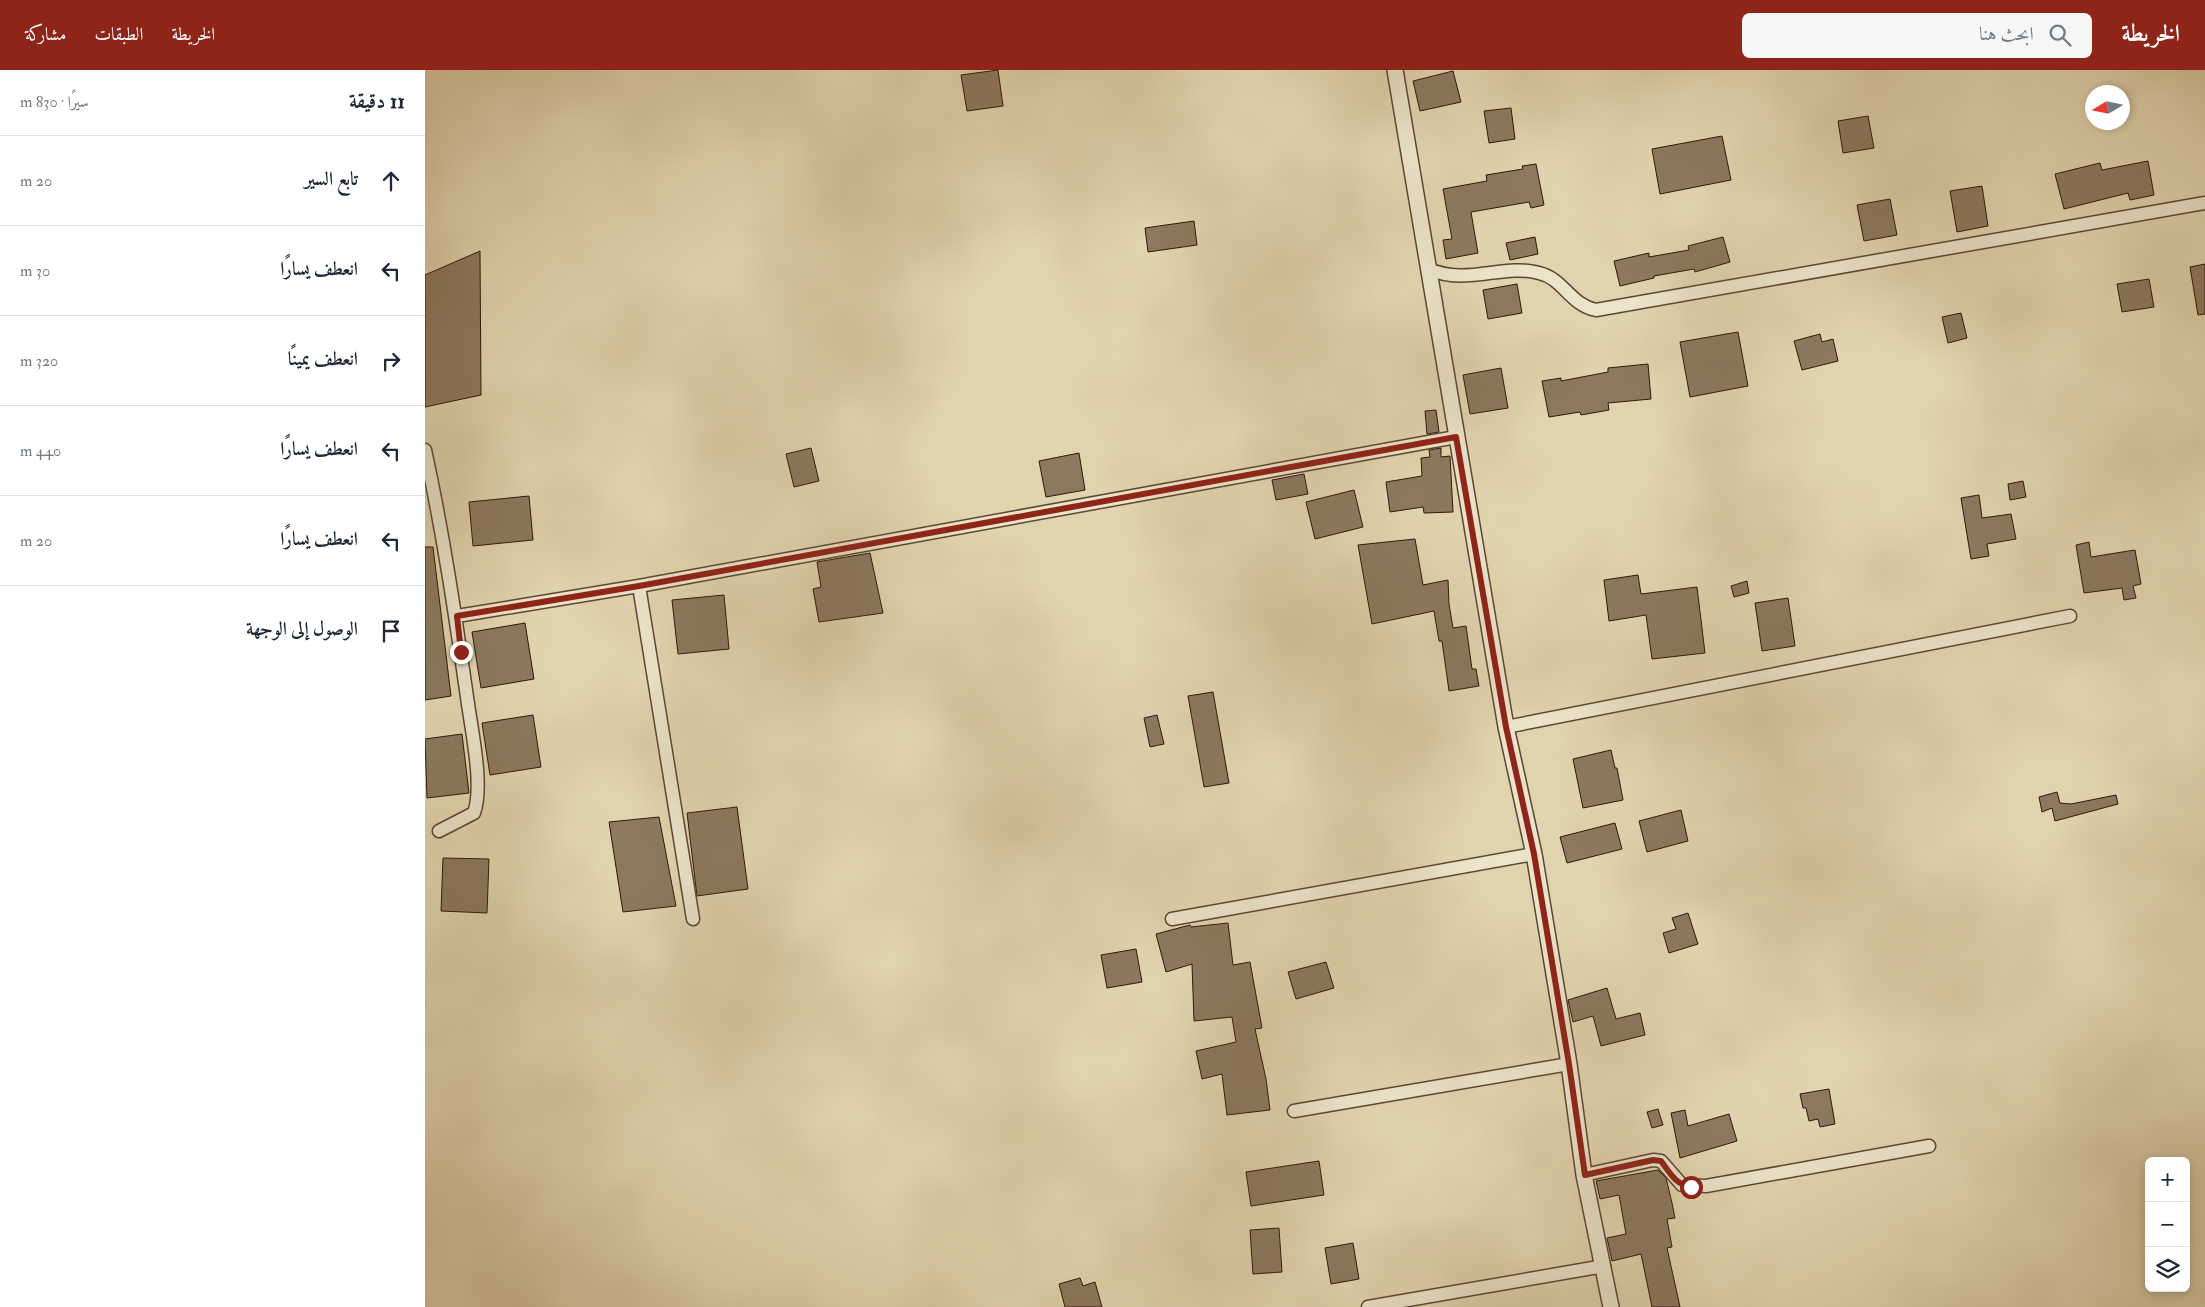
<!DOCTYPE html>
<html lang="ar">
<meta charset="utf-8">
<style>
:root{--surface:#fff;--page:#f6f6f7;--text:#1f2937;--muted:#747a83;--line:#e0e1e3;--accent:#8f2418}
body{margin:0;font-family:"IM FELL Double Pica",Amiri,serif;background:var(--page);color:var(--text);direction:rtl}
.controls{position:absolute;right:15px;bottom:15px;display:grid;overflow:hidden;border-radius:8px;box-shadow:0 2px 8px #0003}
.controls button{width:45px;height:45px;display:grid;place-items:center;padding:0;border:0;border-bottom:1px solid var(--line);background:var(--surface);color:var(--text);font:25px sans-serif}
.compass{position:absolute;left:1660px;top:15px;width:45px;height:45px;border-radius:50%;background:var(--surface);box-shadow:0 2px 8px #0003;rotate:260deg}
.stop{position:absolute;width:15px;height:15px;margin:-11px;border:4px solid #8f2418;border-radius:50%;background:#fff}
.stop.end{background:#8f2418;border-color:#fff;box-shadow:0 1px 5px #0008}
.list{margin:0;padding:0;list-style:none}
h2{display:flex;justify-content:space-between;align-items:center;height:65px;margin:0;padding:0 20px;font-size:21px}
h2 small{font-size:16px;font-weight:400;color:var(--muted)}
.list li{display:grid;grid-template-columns:32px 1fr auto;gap:15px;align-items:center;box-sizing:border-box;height:90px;padding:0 20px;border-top:1px solid var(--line)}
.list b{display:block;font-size:19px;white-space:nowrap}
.list em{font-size:16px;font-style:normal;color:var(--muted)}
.icon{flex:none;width:28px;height:28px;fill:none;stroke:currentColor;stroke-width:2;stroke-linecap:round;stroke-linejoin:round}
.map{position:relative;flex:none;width:1780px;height:1237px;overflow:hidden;direction:ltr}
header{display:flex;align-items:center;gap:30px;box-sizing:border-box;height:70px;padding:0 25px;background:var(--accent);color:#fff}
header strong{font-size:24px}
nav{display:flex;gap:28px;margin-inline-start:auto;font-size:18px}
.search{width:350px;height:45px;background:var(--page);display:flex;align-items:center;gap:12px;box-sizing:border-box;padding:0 18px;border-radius:8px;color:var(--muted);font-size:19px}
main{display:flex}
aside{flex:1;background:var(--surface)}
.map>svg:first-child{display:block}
</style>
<header>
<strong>الخريطة</strong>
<div class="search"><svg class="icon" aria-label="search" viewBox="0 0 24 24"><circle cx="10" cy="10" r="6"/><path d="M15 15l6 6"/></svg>ابحث هنا</div>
<nav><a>الخريطة</a><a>الطبقات</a><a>مشاركة</a></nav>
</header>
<main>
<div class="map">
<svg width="1780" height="1237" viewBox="0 0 1780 1237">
<rect width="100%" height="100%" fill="#e0d4ae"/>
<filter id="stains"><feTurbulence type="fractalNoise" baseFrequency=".004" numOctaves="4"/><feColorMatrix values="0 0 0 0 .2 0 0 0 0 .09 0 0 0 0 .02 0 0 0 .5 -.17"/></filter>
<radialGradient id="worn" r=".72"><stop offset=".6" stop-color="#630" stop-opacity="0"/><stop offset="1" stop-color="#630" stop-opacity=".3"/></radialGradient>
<path fill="#8c795e" stroke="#311708" d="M573,0L578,36L542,41L536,5Z
M1028,1L1036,32L995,41L988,11Z
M1086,38L1090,69L1064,73L1059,41Z
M1443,46L1449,78L1418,83L1413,51Z
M1297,66L1306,110L1235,124L1227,79Z
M1723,91L1729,125L1705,130L1703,123L1639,139L1630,104L1675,93L1677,100Z
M1111,94L1119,135L1106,138L1104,132L1046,142L1053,183L1021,189L1018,170L1027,169L1018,119L1062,111L1061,105L1098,99L1097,96Z
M1557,116L1563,156L1532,162L1525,121Z
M1465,129L1472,165L1439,171L1432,135Z
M769,151L772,175L723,182L720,158Z
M1110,167L1113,184L1085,190L1081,173Z
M1298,167L1305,192L1270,202L1269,199L1229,206V208L1195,216L1189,191L1224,183V187L1264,180L1263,176Z
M55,181L56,325L0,337V205Z
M1780,194V244L1773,245L1765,197Z
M1724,209L1729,237L1697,242L1692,214Z
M1092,214L1097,243L1063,249L1058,220Z
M1536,243L1542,268L1523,273L1517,247Z
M1313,262L1323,316L1265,327L1255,272Z
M1395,264L1397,272L1408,269L1413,291L1377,300L1369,271Z
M1223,294L1226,329L1183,333L1184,340L1156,345L1155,342L1124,347L1117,311L1136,308V311L1183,302V298Z
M1076,298L1083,338L1045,344L1038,305Z
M1011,340L1014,362L1002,364L1000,341Z
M386,378L394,411L369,417L361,384Z
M1016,378V387L1025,386L1028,442L999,443L998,437L965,442L961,412L997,406L996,388L1005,387L1004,380Z
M654,383L660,420L621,427L614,391Z
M879,404L883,424L851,430L847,410Z
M1598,411L1601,427L1585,430L1583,414Z
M929,420L938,457L890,469L881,432Z
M1554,425L1557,448L1586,444L1591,469L1562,474L1564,486L1546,489L1536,428Z
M104,426L108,470L48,476L44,432Z
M990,469L998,515L1023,510L1024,534L1028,558L1041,556L1047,599H1051L1054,616L1024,621L1017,571H1014L1009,541L947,554L933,475Z
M1664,472L1666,487L1710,480L1716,514L1708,516L1711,528L1699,530L1697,518L1659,523L1651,475Z
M0,477H8L26,626L0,630Z
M445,483L458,543L394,552L388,519L396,517L392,492Z
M1213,505L1216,524L1272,517L1280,583L1227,589L1221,545L1184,551L1179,510Z
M1322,511L1324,523L1309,527L1306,516Z
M299,525L304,579L253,584L247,530Z
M1363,528L1370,576L1337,581L1330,533Z
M100,553L109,609L56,618L47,562Z
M788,622L804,713L779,717L763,626Z
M108,645L116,697L65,705L57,653Z
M732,645L739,674L725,677L719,648Z
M37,664L44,723L2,728L0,669Z
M1186,680L1190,698H1192L1198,730L1158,738L1148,689Z
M1632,722L1635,733L1646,734L1691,725L1693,734L1630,751L1627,738L1617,742L1614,727Z
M312,737L323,819L272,826L262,743Z
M1256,740L1263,771L1222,782L1214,751Z
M234,747L251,836L198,842L184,752Z
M1190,753L1197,779L1142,793L1135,767Z
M18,788L64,789L62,843L16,841Z
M1263,843L1273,874L1244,883L1238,863L1251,859L1247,848Z
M803,853L808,895L825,892L837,958L830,959L841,1009L845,1040L802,1045L797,1004L777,1009L771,981L811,972L807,947L769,951L767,894L741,902L731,864L765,855L766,857Z
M711,879L717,912L682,918L676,885Z
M901,892L909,918L871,929L863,902Z
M1182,918L1191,949L1215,943L1220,965L1176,976L1168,946L1148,952L1143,930Z
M1404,1019L1410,1054L1395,1057L1393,1049L1384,1051L1381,1038H1378L1375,1024Z
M1233,1039L1238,1055L1227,1058L1222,1042Z
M1260,1040L1263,1056L1304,1044L1312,1071L1255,1088L1246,1043Z
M894,1091L899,1125L826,1136L821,1102Z
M1233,1100L1241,1108L1247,1133L1250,1148L1242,1149L1247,1177L1242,1178L1255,1237H1227L1216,1184L1187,1191L1182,1168L1201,1164L1194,1125L1175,1129L1171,1111Z
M854,1158L857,1202L828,1204L825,1160Z
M928,1173L934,1209L906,1214L900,1178Z
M655,1208L658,1216L670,1212L677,1237H640L634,1214Z"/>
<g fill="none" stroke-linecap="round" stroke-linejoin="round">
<g stroke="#5d4632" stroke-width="15">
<path id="minor" d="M1003,199C1043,216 1078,193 1114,203C1139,209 1144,234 1171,240L1780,133
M0,380C18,462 30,544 42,627C46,658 59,715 49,743L14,761
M214,516L268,849
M32,546L214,516L1031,367
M1081,657L1645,546
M747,849L1109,784
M869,1041L1144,994
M1159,1105L1228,1090L1236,1091L1257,1115L1281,1116L1504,1076
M943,1237L1179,1196"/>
</g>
<g stroke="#5d4632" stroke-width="18">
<path id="tertiary" d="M970,0L1081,657L1109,784L1144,994L1159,1105L1186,1237"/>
</g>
<use href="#minor" stroke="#ebe3ca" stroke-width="12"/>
<use href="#tertiary" stroke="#ebe3ca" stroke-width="15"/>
</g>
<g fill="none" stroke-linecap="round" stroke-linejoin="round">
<path stroke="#8f2418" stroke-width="6" d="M36,582L32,546L214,516L1031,367L1081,657L1109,784L1144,994L1160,1105L1228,1090L1236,1091C1245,1103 1251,1115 1266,1117"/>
</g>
<rect width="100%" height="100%" filter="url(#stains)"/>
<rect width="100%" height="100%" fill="url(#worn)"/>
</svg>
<div class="controls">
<button>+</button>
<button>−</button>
<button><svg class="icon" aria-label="layers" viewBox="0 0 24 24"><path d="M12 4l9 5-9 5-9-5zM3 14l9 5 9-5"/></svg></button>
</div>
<svg class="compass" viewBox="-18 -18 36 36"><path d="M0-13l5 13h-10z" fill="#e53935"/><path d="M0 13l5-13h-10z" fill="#747a83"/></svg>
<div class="stop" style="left:1266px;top:1117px"></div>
<div class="stop end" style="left:36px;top:582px"></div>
</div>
<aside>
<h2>11 دقيقة<small>سيرًا · 830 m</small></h2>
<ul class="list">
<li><svg class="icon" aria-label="ahead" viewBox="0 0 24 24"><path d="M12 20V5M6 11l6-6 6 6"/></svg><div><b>تابع السير</b></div><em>20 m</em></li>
<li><svg class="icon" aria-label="left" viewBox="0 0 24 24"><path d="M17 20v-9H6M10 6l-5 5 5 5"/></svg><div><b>انعطف يسارًا</b></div><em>30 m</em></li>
<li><svg class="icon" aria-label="right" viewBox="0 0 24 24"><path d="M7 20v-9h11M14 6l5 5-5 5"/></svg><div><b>انعطف يمينًا</b></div><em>320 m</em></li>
<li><svg class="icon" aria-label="left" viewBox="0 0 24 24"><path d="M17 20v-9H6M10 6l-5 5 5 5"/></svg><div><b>انعطف يسارًا</b></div><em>440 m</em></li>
<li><svg class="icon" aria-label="left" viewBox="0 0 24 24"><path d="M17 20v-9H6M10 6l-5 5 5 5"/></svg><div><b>انعطف يسارًا</b></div><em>20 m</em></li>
<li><svg class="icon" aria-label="arrive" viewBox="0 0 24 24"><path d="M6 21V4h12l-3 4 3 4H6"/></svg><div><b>الوصول إلى الوجهة</b></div></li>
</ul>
</aside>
</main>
